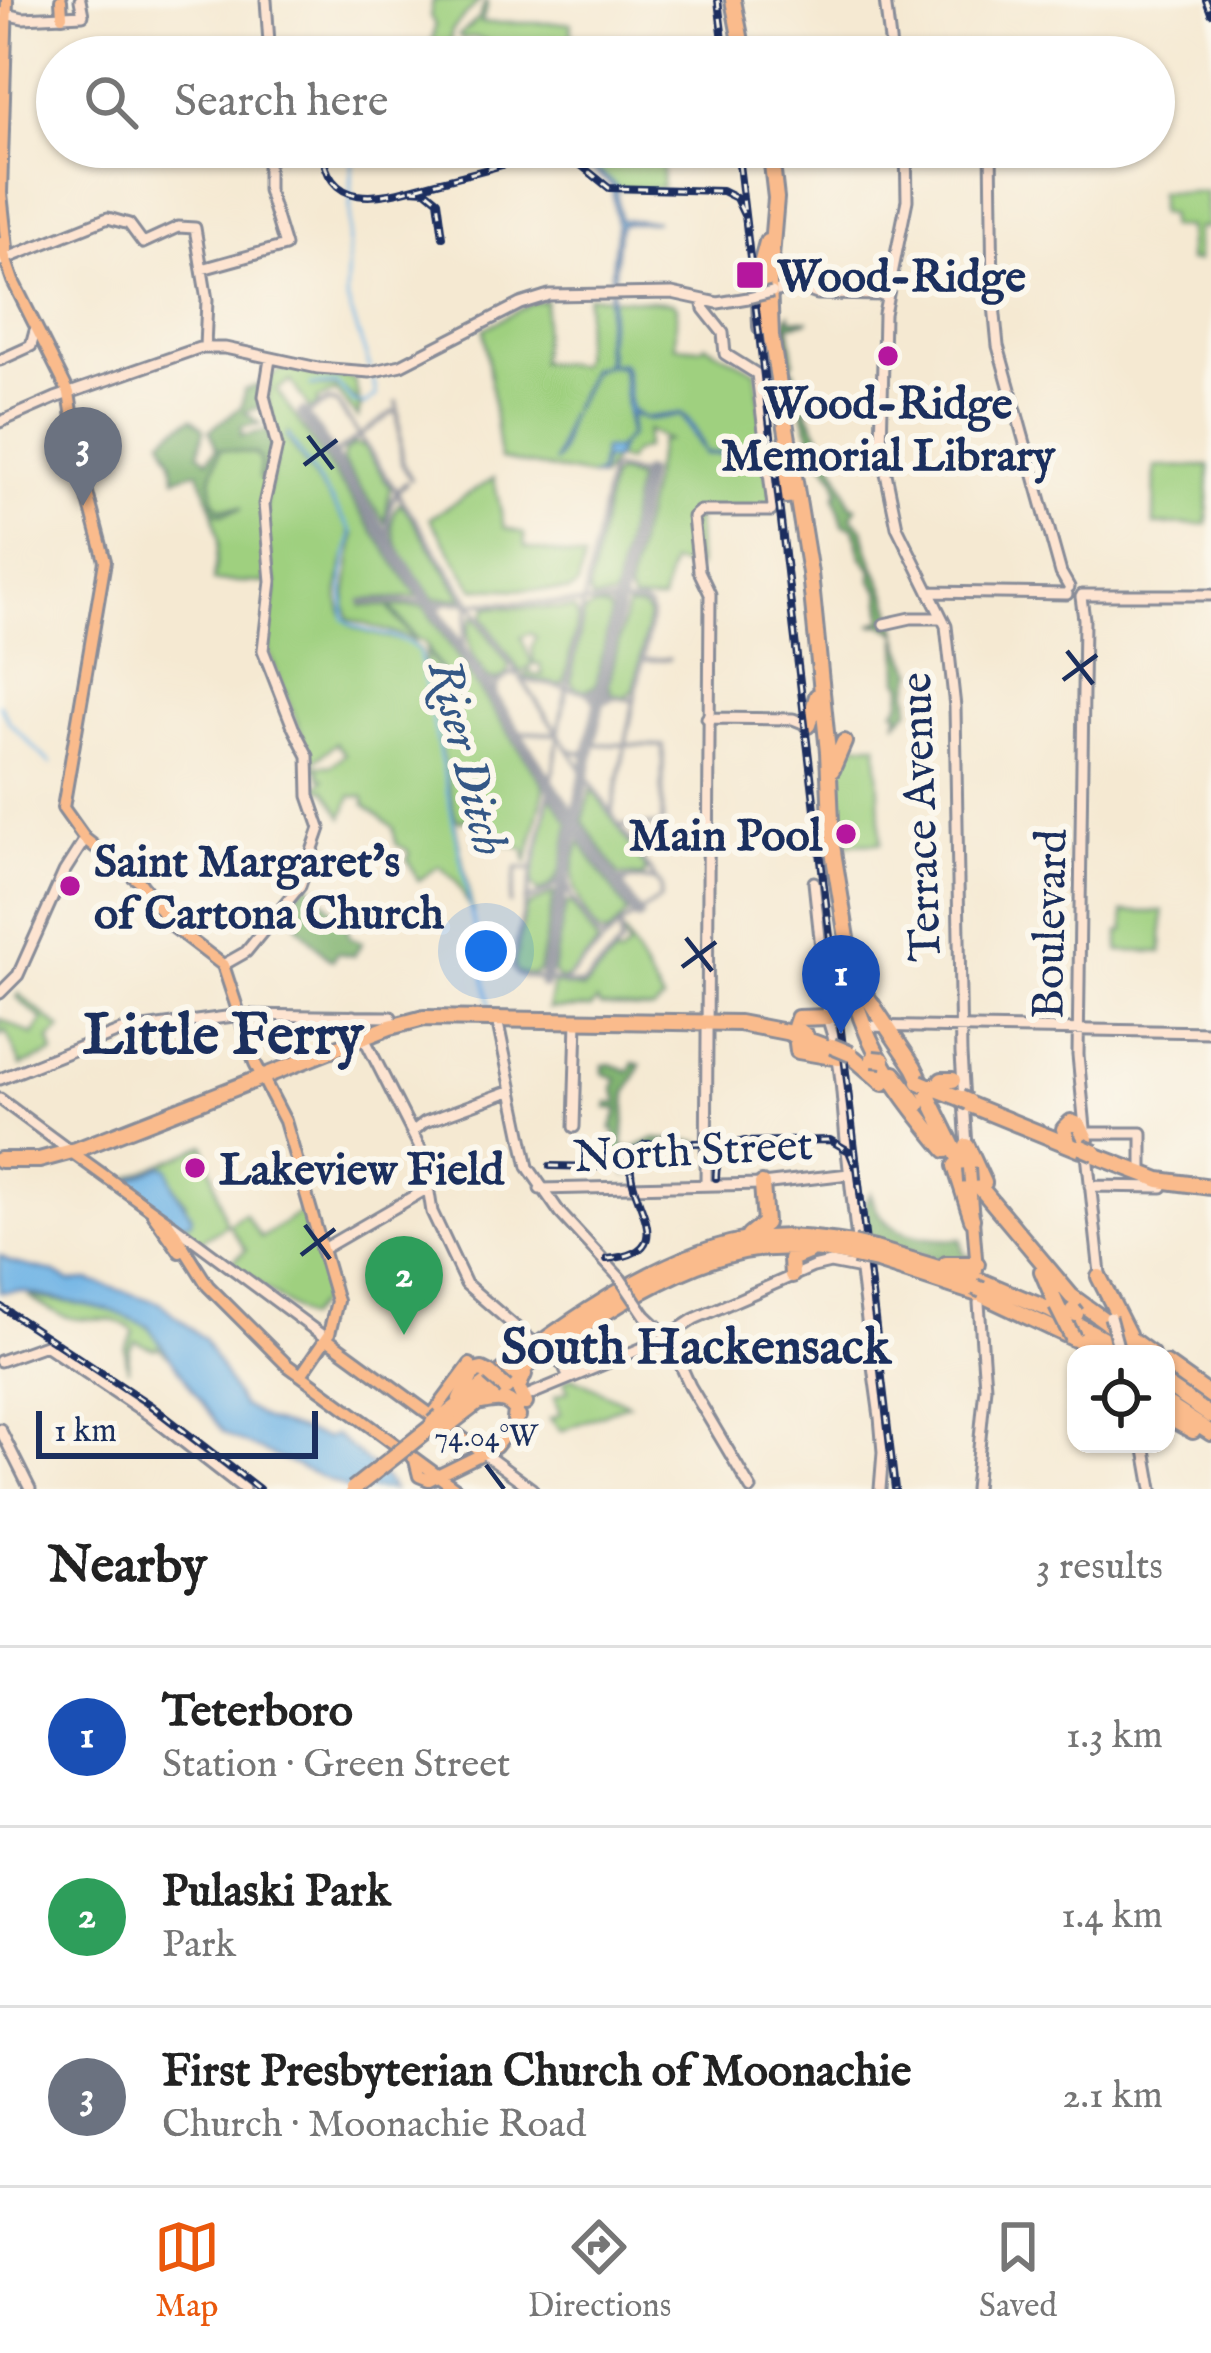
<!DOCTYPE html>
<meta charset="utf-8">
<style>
:root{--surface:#fff;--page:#f6f6f6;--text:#222;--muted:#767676;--line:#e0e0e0;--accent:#ea580c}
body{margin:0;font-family:"IM FELL English",serif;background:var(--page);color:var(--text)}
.controls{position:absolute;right:36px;bottom:36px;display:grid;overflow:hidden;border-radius:24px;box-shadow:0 3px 9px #0004}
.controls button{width:108px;height:108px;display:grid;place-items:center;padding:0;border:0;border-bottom:3px solid var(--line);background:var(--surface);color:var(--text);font:60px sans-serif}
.scale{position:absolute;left:36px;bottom:30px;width:282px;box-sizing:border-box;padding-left:12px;border:6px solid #1b2f5e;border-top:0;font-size:33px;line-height:42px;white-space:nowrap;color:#1b2f5e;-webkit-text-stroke:9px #fbf7ec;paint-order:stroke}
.you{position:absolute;left:486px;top:951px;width:42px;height:42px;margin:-30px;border:9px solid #fff;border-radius:50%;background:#1a73e8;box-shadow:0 0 0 18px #1a73e833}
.badge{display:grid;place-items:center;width:78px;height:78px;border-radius:50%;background:var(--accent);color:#fff;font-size:39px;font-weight:700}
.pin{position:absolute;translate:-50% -99px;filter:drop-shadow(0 3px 6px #0008)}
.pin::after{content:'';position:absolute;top:63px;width:42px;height:36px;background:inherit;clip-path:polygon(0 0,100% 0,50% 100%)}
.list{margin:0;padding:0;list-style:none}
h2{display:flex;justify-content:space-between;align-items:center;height:156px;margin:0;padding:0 48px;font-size:51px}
h2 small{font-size:39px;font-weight:400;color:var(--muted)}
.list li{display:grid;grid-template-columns:78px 1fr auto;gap:36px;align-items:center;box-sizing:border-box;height:180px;padding:0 48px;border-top:3px solid var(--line)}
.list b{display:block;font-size:45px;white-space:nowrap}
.list p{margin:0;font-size:39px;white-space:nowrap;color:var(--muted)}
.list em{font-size:39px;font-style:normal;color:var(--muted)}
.icon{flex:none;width:66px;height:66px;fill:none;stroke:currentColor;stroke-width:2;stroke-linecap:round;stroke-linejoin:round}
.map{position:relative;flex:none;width:1211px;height:1489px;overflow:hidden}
.search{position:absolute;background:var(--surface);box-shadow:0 3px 9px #0004;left:36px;right:36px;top:36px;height:132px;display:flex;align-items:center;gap:30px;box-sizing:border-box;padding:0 42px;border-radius:66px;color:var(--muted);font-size:45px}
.sheet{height:696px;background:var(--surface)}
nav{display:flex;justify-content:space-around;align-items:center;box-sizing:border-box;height:168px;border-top:3px solid var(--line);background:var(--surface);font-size:33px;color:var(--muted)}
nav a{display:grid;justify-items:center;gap:6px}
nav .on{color:var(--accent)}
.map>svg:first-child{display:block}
</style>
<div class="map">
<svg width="1211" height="1489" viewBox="0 0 1211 1489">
<rect width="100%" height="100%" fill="#fbf7ec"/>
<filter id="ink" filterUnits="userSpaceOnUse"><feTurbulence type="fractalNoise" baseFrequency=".00833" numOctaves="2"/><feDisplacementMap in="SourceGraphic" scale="24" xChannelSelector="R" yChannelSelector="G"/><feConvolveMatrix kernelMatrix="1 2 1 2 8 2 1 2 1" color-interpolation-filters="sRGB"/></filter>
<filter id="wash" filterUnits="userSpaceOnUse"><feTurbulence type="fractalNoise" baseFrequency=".004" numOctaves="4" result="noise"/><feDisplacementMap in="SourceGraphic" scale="48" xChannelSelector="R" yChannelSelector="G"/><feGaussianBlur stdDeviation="2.7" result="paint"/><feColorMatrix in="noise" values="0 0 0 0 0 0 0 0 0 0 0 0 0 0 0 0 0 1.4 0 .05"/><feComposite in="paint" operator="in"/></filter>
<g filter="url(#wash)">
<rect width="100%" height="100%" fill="#f5e9d2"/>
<path fill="#9fd07f" stroke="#5d806e" stroke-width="3" d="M433,0H480L452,30L450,41L437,57H430L435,25L430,16Z
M486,0L487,8L481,23H571L573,57H508C499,45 476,33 463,39L459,35L479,19Z
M587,147H679L680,159L663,160L662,188L619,189L591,164Z
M1159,192H1206L1207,228H1197V261H1188V227H1169V214L1159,213Z
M588,296L674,303L677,307L675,346L700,348L705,345L756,371L774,508L696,511L698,568L671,563L662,601H633L628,592L660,441L667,440L648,430L645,448L632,453L627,461L615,458L601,478L500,459L484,329L532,303L546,301L540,362L580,365Z
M284,368L354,379L360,404L335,383L310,386L340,387L360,407L358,418L336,391L317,400L318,404L310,410L291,381L277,390L418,597L362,600V606H387L414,640L349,619L345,605L354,535L288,433L286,437L349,528C353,542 346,552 343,566C327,634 358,629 412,643L420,650L425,673L426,651L465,707L425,643L416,638L390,606L424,607L542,783L544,790L527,863L525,850C508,841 495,843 477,847L475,838L480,829L469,817L460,822L455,816L438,739L473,913L456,881L439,866L418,881L407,858L410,856L408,850L396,844L393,827L365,805L364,797L351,796L343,817L325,789L314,790L324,779L319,776L320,770L313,769L315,765L331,766L345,754L336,743L313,762L267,648L275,581L271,578L263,508L277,453L268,403L270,377Z
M355,444L364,447L390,487L385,522L343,462L344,452Z
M220,449L256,454L260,460V478L266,479V583L213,581L219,542L213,511L222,514L243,508H221L214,502L211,478Z
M1209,466L1207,524L1154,525L1155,467Z
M618,473L635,478L636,483L614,598L592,600L589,591L611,478Z
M494,478L504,527L524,534L525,547L584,559L578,585L570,591L473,588L430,518Z
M399,504L404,507L463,599L433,598C416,572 377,534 399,504Z
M487,607L574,609L578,618L564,682L558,685L524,677L530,670L534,675H543L540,664H534L532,647L536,637L530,633L521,637L532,664L521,673L483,617Z
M593,607L607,608L611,613L596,685L586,690L575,688L571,681L584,614Z
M627,607L643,608L649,616L634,690L624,697L612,694L609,684Z
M474,616L509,665L508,674L498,680L488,678C474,658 460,640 474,616Z
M877,744L881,843L835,844L834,767L846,745Z
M592,788L646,869L643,877L619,875L583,821Z
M552,798L569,823C564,848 566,884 538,892L531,882L548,800Z
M580,842L628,913L608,934L598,932C577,900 565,879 580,842Z
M554,893L539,971L531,975L517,972L514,968L526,908Z
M571,903L598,944L569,977L559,980L553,972L566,904Z
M1123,912H1163L1162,952L1119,951V932L1124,931Z
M624,933L663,1001L653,1010L600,1006L597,1001L591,1008L548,1009L553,984L583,989L616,954L619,957L628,948Z
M19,994L61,1029L50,1040L54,1053L21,1066L6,1031L0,1036V1019L33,1035L43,1020L17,998Z
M205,1145L226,1225L200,1241L179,1224L186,1203L160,1166L132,1179L136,1193L119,1182Z
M306,1209L330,1291L306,1318L230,1263L246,1250L228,1224L244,1213L261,1238Z
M28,1296C64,1304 111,1303 143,1323C156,1332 166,1349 175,1361L158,1347L155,1349L135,1341L129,1350L128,1370L125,1348L134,1332C117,1313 94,1323 71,1318C56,1315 41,1304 28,1296Z
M572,1377L628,1404L561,1431L550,1419L560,1414L554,1397L568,1391L564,1381Z"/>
<path fill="#7fb26e" stroke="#4d7066" stroke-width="3" d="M790,314L791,319L809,321L789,325L794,361L788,368L794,370C803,417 836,457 850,504L856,507L852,518L863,528C866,549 877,572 885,590C897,616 897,648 914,671L908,691L910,709L896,723L899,713L894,710L900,704L903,685L899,680L898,633L884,625H871L883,620L880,592L872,581V570L861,556L854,528L843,525L835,497L838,491L835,477L816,453L802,409L792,398L786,369V318Z
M259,385L261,407L245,412L260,424L242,426L241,436L269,430L273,452L266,479H260V460L256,454L220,449L211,478L214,502L221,508H243L222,514L213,511L198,471L175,478L172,460L162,438L192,418L204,429L199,453L208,460L216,448L210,430L242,406L244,390Z
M306,880L346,925L350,938L362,942L354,956L337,953L333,960L329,959L298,926L292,904Z
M634,1063L641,1065L627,1093L623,1147L635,1148L653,1139L699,1142L686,1156L685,1143C655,1144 636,1144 627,1175L616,1156L615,1130L611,1129L619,1109L607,1108L608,1103H619L614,1089L617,1080L603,1073V1065L611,1064L629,1071Z
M871,1193C878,1236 927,1241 961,1239L964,1255H973V1260L954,1263L869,1242L864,1204Z"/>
<path fill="#6fb4e5" stroke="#4572a2" stroke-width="3" d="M564,147H587L591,164L616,186L620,220L657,221L621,224L619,232L607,344L610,364L622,363L625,367L631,409L643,418L681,413C694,422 700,439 705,453H761L764,455L705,454L681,415L647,420L631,414L630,436L622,442L614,460L604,459L599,477L593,476L599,473L603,449H616L629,435L622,367L607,365L591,371C586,389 577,400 569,417C562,433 565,450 554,463C560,447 562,429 569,415C576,399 584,387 590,370L607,363L604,343L617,225L612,186Z
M161,1166L168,1168L174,1188L192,1217L190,1222L179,1224L136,1193L131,1179Z
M0,1255L10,1262L53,1272L69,1281L88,1280L160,1303L204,1339L241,1405L267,1420L326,1438L335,1435L380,1473L393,1489H349L231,1437L223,1432L148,1326L113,1311L19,1291L0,1292Z"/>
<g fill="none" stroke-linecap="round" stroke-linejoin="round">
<path stroke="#6fb4e5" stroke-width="3" d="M353,147L346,297L370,368
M311,385L337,384L353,402L365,404L376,396L373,377
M288,435L352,532L343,577L344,618C365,639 401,630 419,652L491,1010
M0,705L10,723L51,764"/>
<path stroke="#888c98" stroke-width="4.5" d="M397,402L402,463L411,479
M307,421L309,413L328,401L337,403L661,888L660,899L621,925L563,983L517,975L512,967C528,887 551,805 560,723L610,469L644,476
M328,452L336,453L393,412
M395,552C385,530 385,498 406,483
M361,602L642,604L649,608L651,616L612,813
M610,604L617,613
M440,619L439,608L445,603
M461,651L470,603
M645,660L669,659
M525,680L632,700
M481,681L497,684
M603,684L612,698L598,706L589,693Z
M494,700L497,684L511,674L519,675
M512,727L520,732L559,734
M592,738L597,744L663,746L662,826L620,825
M570,750L582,753L591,745
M566,872L571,897L599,938L608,939
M611,874L619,880H656
M623,892V884L628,880
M525,902L551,890L564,875
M510,903L517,868L529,869
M565,984L583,985L621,945V928"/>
<path stroke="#888c98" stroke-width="12" d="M303,414L638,916
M544,983L644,474"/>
</g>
</g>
<g filter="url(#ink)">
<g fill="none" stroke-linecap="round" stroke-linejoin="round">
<g stroke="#888c98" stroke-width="15">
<path id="secondary" d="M266,0L270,57
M885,0L892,57
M0,13L23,18L83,15L80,0
M906,147L907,200L884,314L881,449L897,527L946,626L955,707L961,1054L967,1147
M991,147L993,295L998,346L1061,573L1069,587
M0,261L108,218L129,224L143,243L178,227L195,228L207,300L205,347
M202,269L285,246L268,190V147
M772,292L798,287L817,294L887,295
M702,300L704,309L723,333L725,354L757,374L773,506L771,511H700L693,517L699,571L710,594L706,1185
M0,360L31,346L35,331
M0,422L55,398L199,348H225L318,368L370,372L401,365L520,304L549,295L672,293L718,303L748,298
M929,592L1067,594
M1082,595H1211
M1081,597L1084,619L1078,1055L1085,1128
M884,624L911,618H942
M707,718L793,719L808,725
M814,882L829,1023C844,1067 842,1113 848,1159C857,1245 868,1331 880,1417L883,1452L880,1489
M223,965L246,952L300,886L320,828L309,796L308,756L293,727L263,650L271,581L264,504L277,446L264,396L270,359
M0,993L18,975L64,872L85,839
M353,1016L423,1154L432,1212L466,1284L533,1342
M497,1019L528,1167L560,1213L620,1278
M862,1026L1211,1032
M0,1079L121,1031L241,1015L391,1017
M0,1099L70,1151
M574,1127L577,1020
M412,1132L425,1122L510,1091
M1085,1133H1142V1172
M1086,1145L1101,1283
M1090,1186L1162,1187
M540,1189L762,1184L849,1174
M172,1224L327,1339
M321,1250L428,1188
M645,1315L668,1337L690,1386L751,1489
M552,1356L564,1366L569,1378
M0,1361L45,1345L149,1415L244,1489
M523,1403L529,1395L662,1340L694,1319L813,1267L830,1263L861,1269
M0,1429L30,1489
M1144,1444L1152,1489
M483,1453L532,1489
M975,1489L985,1387L979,1303"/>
</g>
<g stroke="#888c98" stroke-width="16">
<path id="primary" d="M7,0L1,193L7,248
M61,0L62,16
M0,243L13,281L69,393L82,474L105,561L63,808L85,839L139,881L172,926L223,965L255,1063L285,1121L337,1301L329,1334L301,1375
M70,1151L167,1221L208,1286L287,1365L456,1489
M970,1182L977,1270
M153,1214L180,1252
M327,1339L483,1453
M432,1415L470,1364
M415,1460L419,1476L429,1480L496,1447L520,1416"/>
</g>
<g stroke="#888c98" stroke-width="20">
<path id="highway" d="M733,0L744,57
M770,147L776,198L769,281L771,336L810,573L828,752L832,845L851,963L865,994L914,1067L963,1167L1071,1296L1151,1354
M761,327L759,272L767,242
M788,466L781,492L786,496L797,494
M808,725L817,696
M832,770L844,742
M850,978C864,1049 901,1095 946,1150
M806,1036L795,1027L798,1018L828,1017
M807,1043H797L798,1051L839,1058
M854,1058L883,1083
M894,1074L918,1105
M926,1085L960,1098
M930,1086H937L942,1080H953
M968,1104L1081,1150
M1068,1142L1064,1129L1071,1122L1079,1125L1086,1139
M967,1146L984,1183
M1094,1155L1159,1180L1211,1187
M0,1160H39L76,1150L390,1027L424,1018L739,1023L786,1032L837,1051
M955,1166L972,1219
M749,1236L765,1223L762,1184
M875,1249L975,1279
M877,1261L978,1294
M946,1264H977
M1042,1271L1057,1306
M792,1275L791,1259L808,1252
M1099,1277L1128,1334
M981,1281L1050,1310L1132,1354
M982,1295L1107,1354
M1166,1364L1211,1396
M524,1374L518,1387L525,1403
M1166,1385L1211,1416
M460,1399L473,1372L482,1370L490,1374
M482,1402C496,1399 507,1397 516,1410L515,1420
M1166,1404L1211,1433
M1166,1416L1193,1431
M444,1417C524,1354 641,1260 743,1241C780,1234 816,1238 853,1244
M452,1422C530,1363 648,1270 744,1251C782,1244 817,1248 854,1256
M410,1444L435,1424"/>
</g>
<use href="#secondary" stroke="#fde4d1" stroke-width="9"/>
<use href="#primary" stroke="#fabb8c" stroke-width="10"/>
<use href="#highway" stroke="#fabb8c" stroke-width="14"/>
<g stroke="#1b2f5e" stroke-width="8">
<path id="rail" d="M718,0L725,57
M1206,0L1211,13
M322,147C327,221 396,192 441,181C465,175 489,169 513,162C525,158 536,150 549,150C559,150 566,154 575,160
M737,147L895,1489
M561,149L609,188L722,191L736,198L744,215
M411,189L426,190L438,200L443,237
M550,1166L603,1167L641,1147
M716,1178C716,1157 724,1145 745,1141
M607,1259C701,1250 595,1178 645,1144L830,1140L849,1151L855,1166
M0,1306L149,1404L259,1489"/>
</g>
<use href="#rail" stroke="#fbf7ec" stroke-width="3" stroke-dasharray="9" stroke-linecap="butt"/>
<g stroke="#888c98" stroke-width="15" stroke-linecap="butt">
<path id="secondary-bridge" d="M748,298L772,292
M620,1278L645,1315
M1110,1317L1120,1354
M533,1342L552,1356"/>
</g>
<g stroke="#888c98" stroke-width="16" stroke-linecap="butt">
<path id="primary-bridge" d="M969,1168L970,1182"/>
</g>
<g stroke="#888c98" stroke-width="20" stroke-linecap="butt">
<path id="highway-bridge" d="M832,1046L851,1054
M873,1059L883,1060
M919,1082L926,1085
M960,1098L969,1102
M1081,1147L1095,1153
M853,1244L875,1249
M854,1256L877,1261
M975,1287L982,1290
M1057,1306L1073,1338
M1073,1310L1076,1314
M490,1374L506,1388
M433,1423L441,1416
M443,1430L451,1423
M353,1489L410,1444"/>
</g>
<use href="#secondary-bridge" stroke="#fde4d1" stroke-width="9"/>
<use href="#primary-bridge" stroke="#fabb8c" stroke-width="10"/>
<use href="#highway-bridge" stroke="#fabb8c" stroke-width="14"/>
</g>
</g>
<path fill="none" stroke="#1b2f5e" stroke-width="4.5" d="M308,436L333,469M304,465L337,440M1067,651L1093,684M1063,680L1097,655M686,938L712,971M682,967L716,942M305,1225L330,1259M301,1255L335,1229M486,1465L504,1489"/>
<g fill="#b5179e" stroke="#fbf7ec" stroke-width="4.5">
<rect x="735" y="260" width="30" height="30" rx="6"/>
<circle cx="888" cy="356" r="12"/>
<circle cx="846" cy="834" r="12"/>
<circle cx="70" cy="886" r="12"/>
<circle cx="195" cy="1168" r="12"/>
</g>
<g text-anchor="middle" stroke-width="12" stroke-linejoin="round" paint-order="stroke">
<g font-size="45" font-weight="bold" fill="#1b2f5e" stroke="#fbf7ec" text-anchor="start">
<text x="777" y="291">Wood-Ridge</text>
<text x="888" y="418" text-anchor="middle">Wood-Ridge<tspan x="888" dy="52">Memorial Library</tspan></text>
<text x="822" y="850" text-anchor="end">Main Pool</text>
<text x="94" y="876">Saint Margaret's<tspan x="94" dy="52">of Cartona Church</tspan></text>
<text x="219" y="1184">Lakeview Field</text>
</g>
<g font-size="45" fill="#1b2f5e" stroke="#fbf7ec">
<text transform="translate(919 817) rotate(-92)" y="16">Terrace Avenue</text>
<text transform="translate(1048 924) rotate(-89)" y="16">Boulevard</text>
<text transform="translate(693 1149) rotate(-3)" y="16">North Street</text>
</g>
<g font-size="48" font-style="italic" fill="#345786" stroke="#fbf7ec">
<text transform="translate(469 757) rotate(76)" y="17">Riser Ditch</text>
</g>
<g font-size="51" font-weight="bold" fill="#1b2f5e" stroke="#fbf7ec">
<text x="696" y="1363">South Hackensack</text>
</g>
<g font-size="57" font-weight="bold" fill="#1b2f5e" stroke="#fbf7ec">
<text x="223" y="1053">Little Ferry</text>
</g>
</g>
<g font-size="30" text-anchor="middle" fill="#1b2f5e" stroke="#fbf7ec" stroke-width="12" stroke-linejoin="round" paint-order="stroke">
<text x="486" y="1446">74.04°W</text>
</g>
</svg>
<div class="controls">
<button><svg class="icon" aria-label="locate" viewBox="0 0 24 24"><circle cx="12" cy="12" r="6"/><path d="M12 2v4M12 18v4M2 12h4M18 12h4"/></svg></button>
</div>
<div class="scale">1 km</div>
<div class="you"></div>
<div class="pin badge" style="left:841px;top:1034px;background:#1a4fb4">1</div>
<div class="pin badge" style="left:404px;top:1335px;background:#2e9e5b">2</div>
<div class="pin badge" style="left:83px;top:506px;background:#6b7280">3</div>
<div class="search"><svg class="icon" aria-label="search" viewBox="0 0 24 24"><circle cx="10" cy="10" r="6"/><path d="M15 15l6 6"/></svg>Search here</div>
</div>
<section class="sheet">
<h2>Nearby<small>3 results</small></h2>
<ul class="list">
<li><span class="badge" style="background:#1a4fb4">1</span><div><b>Teterboro</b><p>Station · Green Street</p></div><em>1.3 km</em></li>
<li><span class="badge" style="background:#2e9e5b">2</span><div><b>Pulaski Park</b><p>Park</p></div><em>1.4 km</em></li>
<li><span class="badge" style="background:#6b7280">3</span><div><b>First Presbyterian Church of Moonachie</b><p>Church · Moonachie Road</p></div><em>2.1 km</em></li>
</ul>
</section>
<nav>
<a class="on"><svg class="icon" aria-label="map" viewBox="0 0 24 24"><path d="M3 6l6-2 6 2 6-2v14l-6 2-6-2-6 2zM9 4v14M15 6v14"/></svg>Map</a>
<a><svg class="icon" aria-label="directions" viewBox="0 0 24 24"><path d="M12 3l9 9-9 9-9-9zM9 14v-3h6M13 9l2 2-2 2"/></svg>Directions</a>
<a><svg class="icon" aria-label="saved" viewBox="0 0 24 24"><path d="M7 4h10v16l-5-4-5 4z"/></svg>Saved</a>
</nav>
